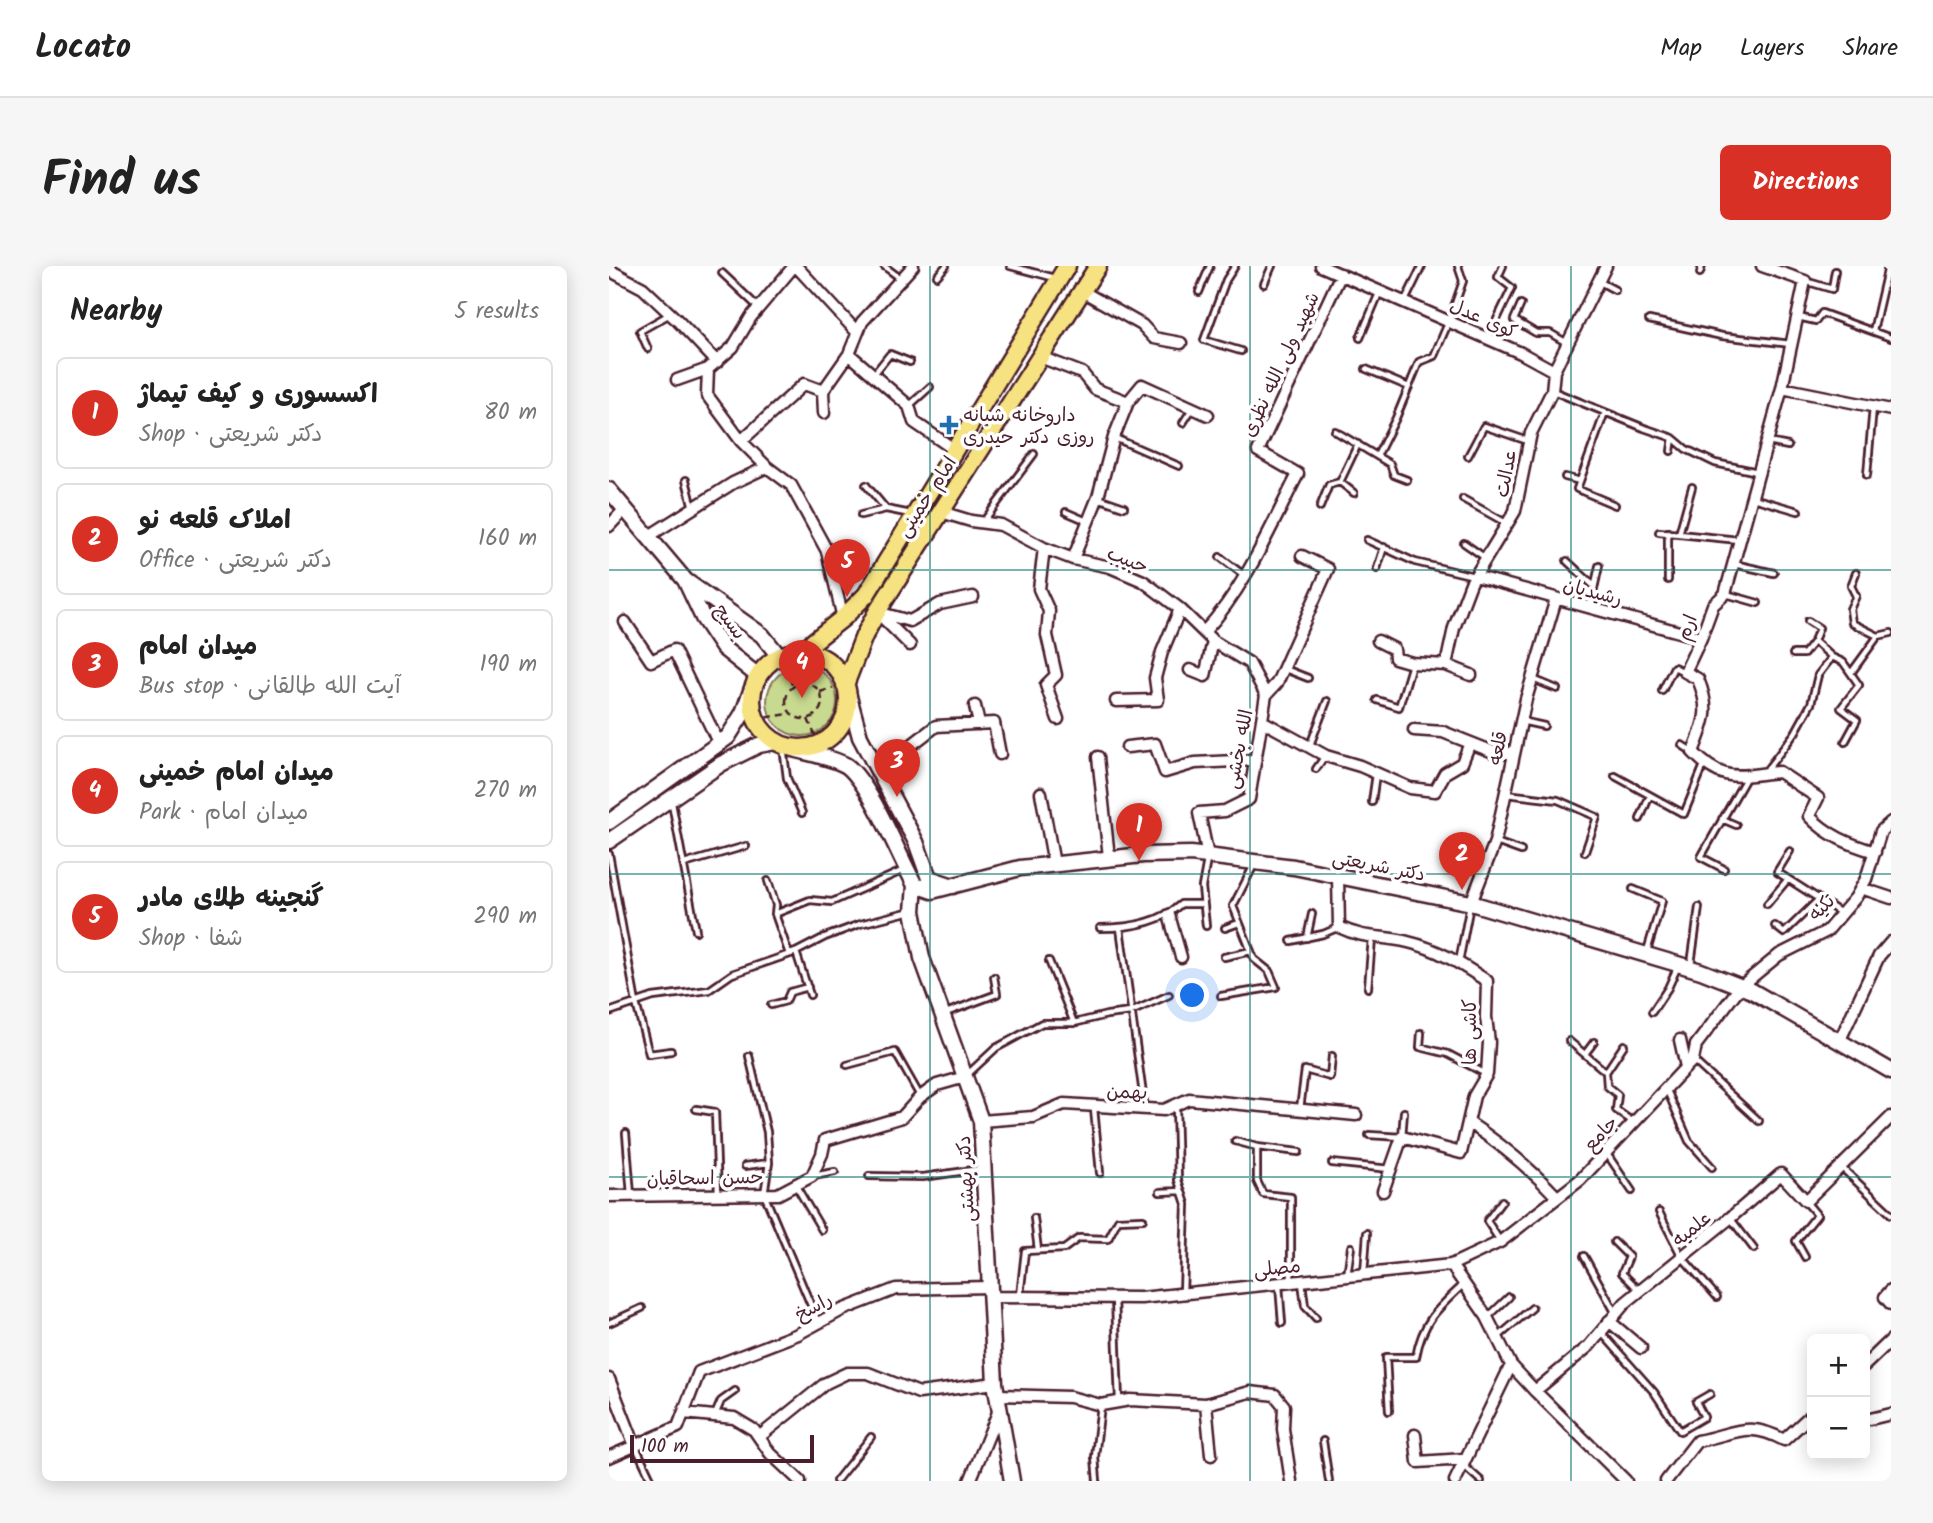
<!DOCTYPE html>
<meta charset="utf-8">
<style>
:root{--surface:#fff;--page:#f6f6f6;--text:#222;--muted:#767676;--line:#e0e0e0;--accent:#d93025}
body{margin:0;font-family:Kalam,"Playpen Sans Arabic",sans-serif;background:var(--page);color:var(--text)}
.controls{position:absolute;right:21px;bottom:21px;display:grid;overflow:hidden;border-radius:10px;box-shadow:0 4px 18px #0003}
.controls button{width:63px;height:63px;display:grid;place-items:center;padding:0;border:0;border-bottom:2px solid var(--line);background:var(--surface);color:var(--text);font:35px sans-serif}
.scale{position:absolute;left:21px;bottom:18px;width:184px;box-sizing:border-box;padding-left:7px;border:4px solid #4a1f2b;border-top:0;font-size:19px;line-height:24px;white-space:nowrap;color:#4a1f2b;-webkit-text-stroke:5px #fff;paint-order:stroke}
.you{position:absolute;left:584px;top:730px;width:24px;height:24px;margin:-18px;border:5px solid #fff;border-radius:50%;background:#1a73e8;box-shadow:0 0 0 10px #1a73e833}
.badge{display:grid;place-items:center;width:46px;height:46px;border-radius:50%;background:var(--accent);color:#fff;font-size:23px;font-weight:700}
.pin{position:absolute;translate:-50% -58px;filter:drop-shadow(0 2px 4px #0008)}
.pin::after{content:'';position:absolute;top:37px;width:24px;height:21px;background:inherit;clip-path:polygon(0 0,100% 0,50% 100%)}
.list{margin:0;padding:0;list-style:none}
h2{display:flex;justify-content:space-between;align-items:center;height:91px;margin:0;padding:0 28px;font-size:30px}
h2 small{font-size:23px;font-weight:400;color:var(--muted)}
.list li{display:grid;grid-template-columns:46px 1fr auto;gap:21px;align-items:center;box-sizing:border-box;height:112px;margin:0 14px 14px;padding:0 14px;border:2px solid var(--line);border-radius:10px}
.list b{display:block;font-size:26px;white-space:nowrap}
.list p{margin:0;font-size:23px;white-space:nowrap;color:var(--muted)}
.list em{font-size:23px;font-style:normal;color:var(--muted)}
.map{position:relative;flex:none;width:1282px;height:1215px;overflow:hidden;border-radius:10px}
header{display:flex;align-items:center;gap:42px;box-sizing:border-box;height:98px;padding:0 35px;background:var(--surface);border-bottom:2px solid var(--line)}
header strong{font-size:33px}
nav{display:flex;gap:38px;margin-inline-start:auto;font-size:24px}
.intro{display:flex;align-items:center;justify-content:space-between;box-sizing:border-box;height:168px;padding:0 42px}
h1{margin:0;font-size:49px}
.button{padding:18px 32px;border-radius:10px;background:var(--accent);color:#fff;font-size:24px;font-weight:700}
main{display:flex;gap:42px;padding:0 42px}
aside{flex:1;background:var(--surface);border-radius:10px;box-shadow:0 4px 18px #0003}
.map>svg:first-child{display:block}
</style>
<header>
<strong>Locato</strong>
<nav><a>Map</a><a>Layers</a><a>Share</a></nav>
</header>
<div class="intro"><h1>Find us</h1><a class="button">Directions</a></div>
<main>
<aside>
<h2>Nearby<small>5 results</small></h2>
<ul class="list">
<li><span class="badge">1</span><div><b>اکسسوری و کیف تیماژ</b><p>Shop · دکتر شریعتی</p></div><em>80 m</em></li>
<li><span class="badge">2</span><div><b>املاک قلعه نو</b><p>Office · دکتر شریعتی</p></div><em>160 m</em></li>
<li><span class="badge">3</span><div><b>میدان امام</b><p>Bus stop · آیت الله طالقانی</p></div><em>190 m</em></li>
<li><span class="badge">4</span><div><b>میدان امام خمینی</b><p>Park · میدان امام</p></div><em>270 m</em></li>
<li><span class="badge">5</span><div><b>گنجینه طلای مادر</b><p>Shop · شفا</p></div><em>290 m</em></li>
</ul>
</aside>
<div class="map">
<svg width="1282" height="1215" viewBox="0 0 1282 1215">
<rect width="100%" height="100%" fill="#fff"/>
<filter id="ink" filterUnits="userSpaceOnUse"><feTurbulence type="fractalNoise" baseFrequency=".0143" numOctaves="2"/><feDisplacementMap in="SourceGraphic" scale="14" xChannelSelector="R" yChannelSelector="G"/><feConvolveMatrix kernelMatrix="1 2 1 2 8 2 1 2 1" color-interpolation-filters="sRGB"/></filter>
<g filter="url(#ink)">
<path fill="#c8da8f" stroke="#897c5d" stroke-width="2" d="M158 435a35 35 0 1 1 70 0a35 35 0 1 1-70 0Z"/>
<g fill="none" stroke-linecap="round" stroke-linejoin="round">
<g stroke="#4a1f2b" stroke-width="10">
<path id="lane" d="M275,0L291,12
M401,0L446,12
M626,0L617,14L595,74L632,85
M113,7L149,41
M1091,7L1093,0
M328,10L337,0
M1196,15L1223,23L1226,5
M991,16L1006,24
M655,18L663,0
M590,26L601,0
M796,35L813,0
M912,38L905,54L927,67H941L958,77
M1189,51L1207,55L1213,47L1282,72
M1040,54L1113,70L1182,78
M1264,65L1279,0
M751,72L771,25
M879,72L903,22L889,11L894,0
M39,83L31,65L61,48
M757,103L800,121
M265,108L281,88L301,96
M944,125L1035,162L1064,172L1077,183L1106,197L1149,206
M301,139L321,121
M996,146L968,223L1006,239
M574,157L583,143
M726,165L781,198L785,209L798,214
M506,172L570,200
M1159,176L1179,180
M1062,185L1064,172
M768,190L787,152L810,96L825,90L840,55L854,15L849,0
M859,190L875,160L919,175
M1258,209L1264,141
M956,211L971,215
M77,214L84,242
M731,216L745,227
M257,219L277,243L302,248
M489,232L515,241
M1144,232L1189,245
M854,233L897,257
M711,241L720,219L731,216L749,178
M457,246L478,255
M252,249L277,243
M374,256L425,188
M1050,266L1130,274
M1070,268L1083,221
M758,274L806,296L865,310
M855,277L875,291
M611,291L636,310
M958,295L985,320
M1125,298L1165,307
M768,303L775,281
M1247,307L1242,320L1247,330L1241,343L1243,357L1269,370L1282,367
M1059,314V266
M1117,328L1149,337
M981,341L990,300
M1205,375L1223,391L1234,396L1250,419L1232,442L1248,454L1236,476
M1184,388H1195L1205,375L1210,362L1199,355
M676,403L699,412
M1242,407L1269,370
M924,413L948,423
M1053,425L1065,401L1075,406
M768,434L790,441L803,398
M912,455L935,460
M701,479L718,435
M1073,479L1084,486
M174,481L178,512L193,547
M707,503L716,490
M1156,506L1186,467L1202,438L1209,409L1223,391
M1006,510L1075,548L1095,499
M897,528L949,534L988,551L976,586
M763,536L767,508
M63,537L87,665
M1031,553L1041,529
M1113,553L1127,559
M887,576L912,585
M1181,585L1168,606L1232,647
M0,588L27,737L40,788L62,785
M75,598L137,580
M1115,603L1092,591L1137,512
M159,615L167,639L166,648L180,688
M1024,623L1053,635L1038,685
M1158,638L1179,613
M166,648L201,634L223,636L295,604
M597,660L593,621L598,594
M1166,660L1175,667L1210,633
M491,662C519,662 551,657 572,638H594
M511,662L536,843
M616,662L630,657
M698,672L703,648
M682,675L714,668L728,662
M187,686L201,729
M615,691L642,685
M440,695L465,757
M850,696L861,639
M1082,698L1090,641
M759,722L763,672
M612,730L667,721L660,705L645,693L624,640L645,599
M162,739L177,735L181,726L199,721
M0,746L44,731L100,724L123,708L187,686L216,671L251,658L302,645
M1043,746L1059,722L1068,702
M334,748L388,728L385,711
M812,767L811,781L839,788L877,808
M960,775L997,806
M1015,779L997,806L998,820L1009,829L1007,844L1024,856
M976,788L985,776
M140,790L158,866L160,897L155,928L209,1056
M1084,794L1150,855
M238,799L286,786L311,830
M359,808L387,782L433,757H465L498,749L522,746L560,729
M1057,822L1080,875L1103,901
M567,841L569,914L577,938L574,1027
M485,842L491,907
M87,843L106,846L109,928
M691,843L696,804L721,811L723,790
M17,867L22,929
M760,869L793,871L795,846
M626,875L648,881V915L654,928L682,931V1016
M648,881L690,886
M998,888L1023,925
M723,897L781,903
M136,900L160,897
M1232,901L1282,948
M204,910L226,906
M260,910L314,911L371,903
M187,920L213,964
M551,926L572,925
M1050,946L1073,991L1108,1031
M425,952L429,984
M1122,953L1145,983
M891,975L878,955L893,935
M1005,976L1020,991L1013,1007L1030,1024
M975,990L1006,1046
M1196,991L1187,975L1208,949L1197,936
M755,1008L758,967
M738,1010L742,981
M693,1016L696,1040L707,1052
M670,1019L673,1057
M411,1030L416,985L455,983L470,972L499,973L509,954L534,953
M506,1032L510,1135
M879,1051L900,1031
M0,1057L33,1042
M992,1066L1045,1126L1071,1165L1095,1151L1087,1136L1101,1128
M889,1071L923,1042
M780,1145L777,1091H807C813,1056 829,1042 854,1019
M106,1149L112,1135L126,1125
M714,1175L720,1215
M27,1181L43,1215
M854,1199L872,1215
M227,1215L262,1171
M488,1215L486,1191L492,1139"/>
</g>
<g stroke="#4a1f2b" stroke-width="15">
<path id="street" d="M187,0L248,66
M712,0L912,87L945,105
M1153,0L1196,15L1173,122L1116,328L1104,339L1092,372L1076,406L1089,413C1102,445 1096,455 1084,486C1115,519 1132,509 1170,506L1209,532L1200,550C1219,570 1240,578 1266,586
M0,4L34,22L69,55L108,96
M473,25L533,59L545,72L572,77
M240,88L300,140L305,156L346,184
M431,91L473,107L486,123L519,136
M99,103L98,129L132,175L158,201L182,219L218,285L234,352
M68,114L99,103L124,81L142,51L185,0
M1173,122L1282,144
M215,147L214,125L240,88L253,56L304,0
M132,175L195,118L214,125
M332,246L362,255L392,259L435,282L464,293L501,301L534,315L571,343L604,375L640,397L657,429
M0,260L16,243
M40,270L124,217L158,201
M435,282L430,323L440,345L438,369L447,409L437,419L449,453
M464,293L489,231L505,171L519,136L533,119L599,149
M866,310L1092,372
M268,346L301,355L331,338L364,331
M268,346L301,379
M16,356L42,395L65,384L110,478
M595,366C637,321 661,262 689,208L649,185L732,8
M769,375L785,383L786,392L803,397L837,399L845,362L862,317L906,245L922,167L943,125L945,105L997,0
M837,399L862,409
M581,404L596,410L604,375
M657,429L668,417L719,303L693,290
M507,435L549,434L546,412L553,386L571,343
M366,440L370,458
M653,455L717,490L751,500L801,522L826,525L836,507L853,497L861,477
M805,464L834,466L887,487H903
M518,481L546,478L556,506L586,497L645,494
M489,491L500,591
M269,505L327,460L385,457L391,488
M432,527L445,598
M599,590L590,547L616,545L640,533L657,429
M729,610L730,661C757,674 772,669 799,676C829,683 852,698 878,715L877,751L880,776L878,808L865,830L852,887L793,871L774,925
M1252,622L1282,632
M862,637L886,576L917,433L947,333
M560,649L572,691
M1071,774L1077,801
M1230,776L1270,690L1282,676
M372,855L424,851L455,838L555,844L580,833L747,849
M859,856C892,878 921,902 948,931
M0,930L169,928L203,910L213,888L216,874L293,851L311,831L328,819L356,811
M842,999L878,1051L902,1099L926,1125L980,1080L1016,1037L1121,952L1172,908L1197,935L1282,851
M1282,1024L1276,1031L1282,1038
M381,1031L532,1032L842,999L891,976L971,914L1077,801L1084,794L1087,779L1131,721L1170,689L1218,665L1247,631L1257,613L1272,565L1282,556
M1000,1055L1032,1082
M1256,1099L1282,1074
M0,1113L26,1180
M926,1125L1017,1215
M388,1129L461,1131L492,1139L521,1134L597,1138L641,1126L666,1129L675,1140L674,1163L682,1215
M597,1138L602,1189
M75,1147L125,1152L145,1164L161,1187L191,1215
M1261,1153L1282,1148
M806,1169L809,1196L856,1193
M150,1171L217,1117L238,1107H259L310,1127L386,1117
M0,1191L69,1161L90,1106L189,1068L233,1044L287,1023L381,1021
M361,1215L390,1144
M846,1215L902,1099
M1057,1215L1088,1175C1126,1168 1138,1154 1175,1174L1203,1148"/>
</g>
<g stroke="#4a1f2b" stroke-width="19">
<path id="secondary" d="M0,224L76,314L94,352L114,382L149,410
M77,315L153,369L170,390
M239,427L251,471L307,576L320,612L344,620
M180,482C195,486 226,492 238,500C262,519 290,590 306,619L323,625L411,602L534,589L582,588L685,601L862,637L1092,705L1143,725L1282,805
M0,556L119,471L134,447L143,422
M0,575L112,498L150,479L166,476
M306,619L304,645L313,692L372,855L386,1117L403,1215"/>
</g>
<g stroke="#4a1f2b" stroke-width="21">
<path id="primary" d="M143 434a48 48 0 1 1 96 0a48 48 0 1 1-96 0Z
M191,386L234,352L257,329L458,0
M236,419L255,370L268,346L489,0"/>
</g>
<path stroke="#4a1f2b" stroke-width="2.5" stroke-dasharray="7 5" stroke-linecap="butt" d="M176,401L184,421
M177 435a18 18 0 1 1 36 0a18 18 0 1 1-36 0Z
M211,426L224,422
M146,453L180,448
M199,453L209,476"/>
<use href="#lane" stroke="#fff" stroke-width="4.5"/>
<use href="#street" stroke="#fff" stroke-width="10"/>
<use href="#secondary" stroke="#fff" stroke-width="14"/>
<use href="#primary" stroke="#f6e281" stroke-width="16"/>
</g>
</g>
<path fill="none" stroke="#0f766e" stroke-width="2" stroke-opacity="0.55" d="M321,0V1215M641,0V1215M962,0V1215M0,304H1282M0,608H1282M0,911H1282"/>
<path fill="#1f6fb2" stroke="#fff" stroke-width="2.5" d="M336.5 148.5h7v7h7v7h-7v7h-7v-7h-7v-7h7z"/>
<g text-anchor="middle" stroke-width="7" stroke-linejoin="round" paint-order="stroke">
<g font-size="19" fill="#4a1f2b" stroke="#fff">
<text transform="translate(875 52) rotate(24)" y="7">کوی عدل</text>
<text transform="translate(671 98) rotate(-65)" y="7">شهید ولی الله نظری</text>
<text transform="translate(896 207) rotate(-79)" y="7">عدالت</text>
<text transform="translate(317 230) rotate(-57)" y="7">امام خمینی</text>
<text transform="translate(519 293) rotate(22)" y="7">حبیب</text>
<text transform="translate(984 325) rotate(15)" y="7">رشیدیان</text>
<text transform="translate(122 355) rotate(54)" y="7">بسیج</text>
<text transform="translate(1077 361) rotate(-68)" y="7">ارم</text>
<text transform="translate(888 482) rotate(-79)" y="7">قلعه</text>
<text transform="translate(629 483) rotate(-79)" y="7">الله بخشی</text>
<text transform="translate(770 599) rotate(11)" y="7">دکتر شریعتی</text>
<text transform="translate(1212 641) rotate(-44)" y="7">تکیه</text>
<text transform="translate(860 766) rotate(-90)" y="7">کاشی ها</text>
<text transform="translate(518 825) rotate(2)" y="7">بهمن</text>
<text transform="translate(991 867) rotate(-47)" y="7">جامع</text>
<text transform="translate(96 911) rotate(-1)" y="7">حسن اسحاقیان</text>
<text transform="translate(356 913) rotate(-93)" y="7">دکتر بهشتی</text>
<text transform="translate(1082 962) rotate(-39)" y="7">علمیه</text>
<text transform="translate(668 1001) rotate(-6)" y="7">مصلی</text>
<text transform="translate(204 1040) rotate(-28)" y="7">راسخ</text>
</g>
<g font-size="19" fill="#4a1f2b" stroke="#fff" text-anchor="start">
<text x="354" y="155">داروخانه شبانه<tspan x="354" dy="22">روزی دکتر حیدری</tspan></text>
</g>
</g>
</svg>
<div class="controls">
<button>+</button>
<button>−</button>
</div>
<div class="scale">100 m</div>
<div class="you"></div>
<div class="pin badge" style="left:530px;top:595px">1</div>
<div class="pin badge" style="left:853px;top:624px">2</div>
<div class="pin badge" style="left:288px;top:531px">3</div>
<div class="pin badge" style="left:193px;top:432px">4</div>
<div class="pin badge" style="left:238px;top:331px">5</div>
</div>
</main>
